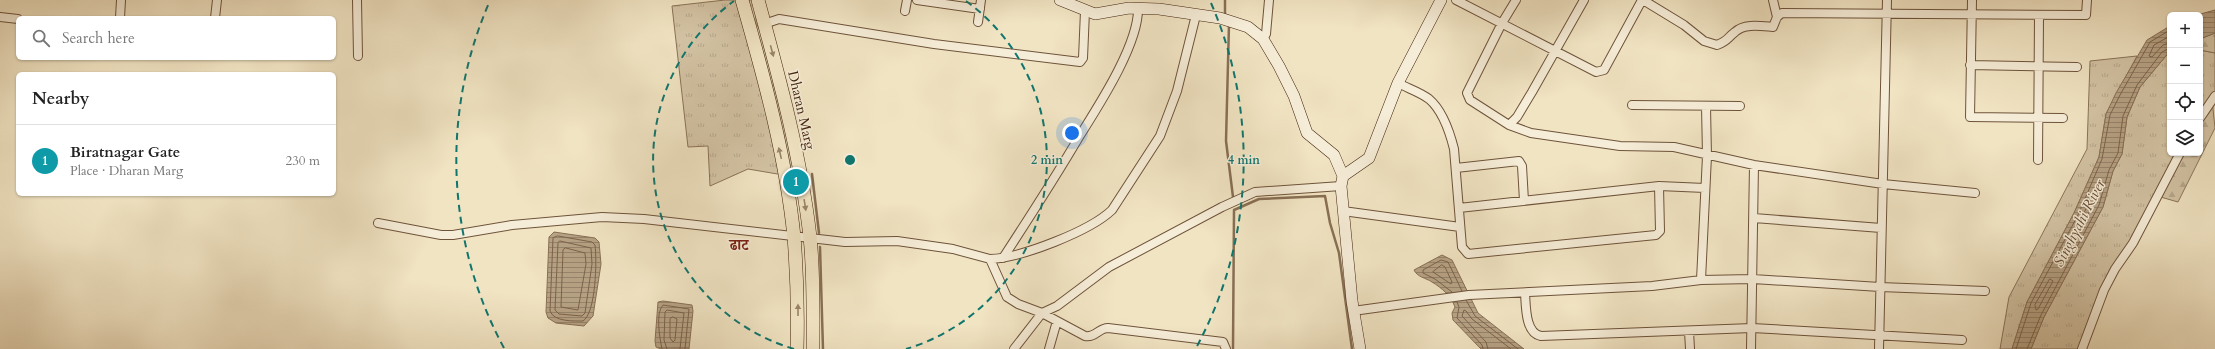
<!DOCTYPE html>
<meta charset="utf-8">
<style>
:root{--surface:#fff;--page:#f2f2f2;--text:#222;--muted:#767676;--line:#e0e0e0;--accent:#8f2418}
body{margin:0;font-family:Cardo,"Noto Serif Devanagari",serif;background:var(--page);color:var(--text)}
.controls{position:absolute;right:12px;top:12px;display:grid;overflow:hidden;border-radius:6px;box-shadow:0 1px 3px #0004}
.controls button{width:36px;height:36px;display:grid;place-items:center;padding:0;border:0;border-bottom:1px solid var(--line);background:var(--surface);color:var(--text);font:20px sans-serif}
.you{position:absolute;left:1072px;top:133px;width:14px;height:14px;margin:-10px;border:3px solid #fff;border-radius:50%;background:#1a73e8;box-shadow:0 0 0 6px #1a73e833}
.badge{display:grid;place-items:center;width:26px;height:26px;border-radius:50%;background:var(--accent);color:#fff;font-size:13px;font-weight:700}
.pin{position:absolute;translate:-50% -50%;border:2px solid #fff;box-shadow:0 1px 4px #0006}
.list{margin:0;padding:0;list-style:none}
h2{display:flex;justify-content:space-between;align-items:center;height:52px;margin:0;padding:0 16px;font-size:17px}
h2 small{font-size:13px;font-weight:400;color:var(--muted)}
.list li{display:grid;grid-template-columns:26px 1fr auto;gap:12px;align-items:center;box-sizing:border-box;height:72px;padding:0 16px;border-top:1px solid var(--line)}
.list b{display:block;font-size:15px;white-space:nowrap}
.list p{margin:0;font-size:13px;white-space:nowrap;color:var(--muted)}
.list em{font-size:13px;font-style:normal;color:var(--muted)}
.icon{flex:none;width:22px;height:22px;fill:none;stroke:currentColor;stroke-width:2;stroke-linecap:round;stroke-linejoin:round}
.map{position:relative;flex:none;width:2215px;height:349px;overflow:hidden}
.search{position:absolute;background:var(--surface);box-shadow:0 1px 3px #0004;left:16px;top:16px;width:320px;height:44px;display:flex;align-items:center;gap:10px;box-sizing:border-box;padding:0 14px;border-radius:6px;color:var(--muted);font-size:15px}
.panel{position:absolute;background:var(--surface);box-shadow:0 1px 3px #0004;left:16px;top:72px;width:320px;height:124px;border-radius:6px}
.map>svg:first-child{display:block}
</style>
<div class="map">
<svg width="2215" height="349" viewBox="0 0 2215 349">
<defs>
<pattern id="grass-tufts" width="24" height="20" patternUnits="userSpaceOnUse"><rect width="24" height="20" fill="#d3c3a4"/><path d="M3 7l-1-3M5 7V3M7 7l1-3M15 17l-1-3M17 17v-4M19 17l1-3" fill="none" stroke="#b6a78c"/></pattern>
<pattern id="forest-firs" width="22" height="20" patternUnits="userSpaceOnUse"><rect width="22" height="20" fill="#d3c3a4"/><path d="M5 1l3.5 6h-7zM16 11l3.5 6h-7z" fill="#b6a78c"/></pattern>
<pattern id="water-rules" width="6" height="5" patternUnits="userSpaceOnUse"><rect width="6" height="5" fill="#b6a285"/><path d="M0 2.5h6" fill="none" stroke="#96846b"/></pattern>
</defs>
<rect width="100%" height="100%" fill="#f1e4c3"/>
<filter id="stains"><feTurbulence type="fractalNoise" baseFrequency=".005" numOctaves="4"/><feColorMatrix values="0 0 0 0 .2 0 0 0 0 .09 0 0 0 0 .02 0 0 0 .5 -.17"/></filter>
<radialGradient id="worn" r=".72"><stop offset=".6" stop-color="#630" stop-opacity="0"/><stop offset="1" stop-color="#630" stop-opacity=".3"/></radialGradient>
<path fill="url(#grass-tufts)" stroke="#8a7358" d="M725,0H756V23L772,53L801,178L748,169L710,186L708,146L688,147L672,6Z
M2200,50L2215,53V96L2200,118Z
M2170,51V153H2180L2115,269L2082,349H2031L2044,317L2103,207L2113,171L2122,154L2127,117L2140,87Z
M2137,56L2106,114L2099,157L2074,213L2027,302L2012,349H2000L2009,297L2087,149L2090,61Z"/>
<path fill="url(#forest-firs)" stroke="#8a7358" d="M2215,33V53L2200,50V39Z
M2212,99L2215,128L2178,202L2157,196L2180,153H2200V118Z"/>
<path fill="url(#water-rules)" stroke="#886f55" d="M2215,10V33L2200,39V15H2197Z
M2170,26V51L2140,87L2127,117L2122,154L2113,171L2103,207L2044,317L2031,349H2012L2027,302L2074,213L2099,157L2106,114L2116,93L2147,40Z
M554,232L595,238L599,242L601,264L593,316L584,326L556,323L548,318L546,312L549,237Z
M1442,255L1452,260L1478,313L1524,349H1481L1453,320L1452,313L1455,307C1451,296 1442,288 1432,282C1426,278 1417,277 1414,270Z
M663,301L692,305L693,311L689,349H661L656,347L655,341L658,302Z"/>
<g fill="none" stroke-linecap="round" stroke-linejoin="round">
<path stroke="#7c6249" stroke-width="1" d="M2170,36L2154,45L2149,56L2152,57L2163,45L2170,43
M2096,191L2094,203L2077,236H2075L2074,234L2094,192Z
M558,236L592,242L595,245C597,260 596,313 583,321C574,321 554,322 550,311L553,238Z
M560,241L591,248L592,264L585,313L582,316L559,314L555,310L558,243Z
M566,248L585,253L586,264L578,310L561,307L563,250Z
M1442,265L1445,267L1452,282L1451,284L1433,272Z
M2050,279L2053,281L2038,309L2036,310L2035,305Z
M1452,292L1435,279L1423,273V270L1441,260L1448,262L1462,291
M1466,300L1475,316L1518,349
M1457,302L1459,307L1457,318L1482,345L1483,349
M673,317L677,319L675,340L673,342L670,338V319Z
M662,349C660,339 655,313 663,305L689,309L685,349
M667,349L664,340L665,312L667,310L684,313L680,349
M1488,349L1486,342L1462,316L1464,310L1466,311L1472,319L1511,349
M2016,349L2031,303L2078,215L2102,159L2110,115L2120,95L2150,42L2170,30
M2027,349L2041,315L2099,205L2109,170L2118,153L2123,116L2137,85L2162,52L2170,48"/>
<path stroke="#886f55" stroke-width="2.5" d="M1225,0V14
M1229,24L1226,141L1233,197
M812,174L819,233
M820,247L823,349
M1233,349L1234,210L1259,199L1325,196L1330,223L1339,253L1352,349"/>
<g stroke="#6e533a" stroke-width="10">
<path id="street" d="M357,0L358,56
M917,0L980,9
M1456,0L1596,72L1604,70L1642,0
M1516,0L1502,23L1467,93L1470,100L1509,125L1531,133L1620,146L1674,147L1754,165L1883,184L1975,193
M1643,0L1684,25L1704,41L1717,45C1729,40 1726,39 1735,32C1744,23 1761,26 1773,27L1777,17L1782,13L2086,15L2087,0
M1773,0L1777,17
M1972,0L1970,117L2063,118
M905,11L907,0
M0,17L18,19
M120,18L121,0
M215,18L217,0
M978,22L981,0
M764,24L779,19L934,44L1080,62L1083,58L1085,11
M1263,39L1266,34L1269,0
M1970,65L2077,67
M1398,83C1407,88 1420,92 1429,99C1442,110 1450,133 1454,149L1462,247L1468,254L1656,235L1660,231L1659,186
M1632,105L1740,106
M2200,118L2215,96
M1509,125L1517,117L1532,92L1584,0
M2038,160L2039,16
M1456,168L1519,161L1522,166L1524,201
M1459,208L1659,186L1705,188
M1343,211L1460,227
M1754,218L1881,228
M378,223L441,235H453L512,225L602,217L644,219L845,242L897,241L953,249L990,259L1007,297L1018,304L1042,313L1057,306L1109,267L1222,207L1255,192L1341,186
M1003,258C1029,218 1055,178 1079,137C1099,105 1139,44 1138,8
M990,259C1021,258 1090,231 1112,210L1160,136L1177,91L1196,15
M1701,280L1707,156L1706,106
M1525,293C1526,306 1525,333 1541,336L1752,328L1962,340
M1353,311L1469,295L1652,286L1701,280L1753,279L1880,287L1985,291
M1689,331L1690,349
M1014,349L1042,313L1085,336C1095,338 1099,328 1108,328L1223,342L1226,349
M1049,349L1057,321
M1751,349L1754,165
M1879,349L1887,0
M2082,349L2104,290L2115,269L2133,243L2180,153"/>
</g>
<g stroke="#42230d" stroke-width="12">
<path id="secondary" d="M1060,0L1095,14L1129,8L1159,9L1220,18L1248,27L1263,39L1279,66L1294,96L1307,133L1334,155L1343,176L1341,186L1352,301L1360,349
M1343,176L1369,158L1398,83L1441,0"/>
</g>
<g stroke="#42230d" stroke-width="14">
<path id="primary" d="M742,0C764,77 786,157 794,237C797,274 798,311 797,349
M758,0C779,77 801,157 810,237C814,274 813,312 813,349"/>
</g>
<use href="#street" stroke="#f6edd8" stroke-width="8"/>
<use href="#secondary" stroke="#f6edd8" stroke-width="11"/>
<use href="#primary" stroke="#f1e4c3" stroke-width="13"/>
</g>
<defs><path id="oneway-solid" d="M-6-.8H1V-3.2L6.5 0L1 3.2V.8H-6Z"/></defs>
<g fill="#9a8468">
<use href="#oneway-solid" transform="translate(772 51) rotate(75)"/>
<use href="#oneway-solid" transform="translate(780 153) rotate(-103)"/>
<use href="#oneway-solid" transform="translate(805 205) rotate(81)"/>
<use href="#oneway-solid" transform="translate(798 310) rotate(-90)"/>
</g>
<g fill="none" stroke="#0f766e" stroke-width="2" stroke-dasharray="7 5">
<path d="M794 349A197 197 0 0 1 734 1M966 1A197 197 0 0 1 906 349"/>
<path d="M504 348A394 394 0 0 1 489 3M1211 3A394 394 0 0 1 1196 348"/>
</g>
<g text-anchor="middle" stroke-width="3" stroke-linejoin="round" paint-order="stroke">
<g font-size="14" fill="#42230d" stroke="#f6edd8">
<text transform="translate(802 110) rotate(77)" y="5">Dharan Marg</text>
</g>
<g font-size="15" font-style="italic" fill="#654931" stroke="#f6edd8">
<text transform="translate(2079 223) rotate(-63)" y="5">Singhyahi River</text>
</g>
<g font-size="15" font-weight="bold" fill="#7a1f14" stroke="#f6edd8">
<text x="739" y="250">ढाट</text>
</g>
</g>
<circle cx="850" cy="160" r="6" fill="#0f766e" stroke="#f6edd8" stroke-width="2"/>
<g font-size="12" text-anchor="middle" font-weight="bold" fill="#0f766e" stroke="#f6edd8" stroke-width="3" stroke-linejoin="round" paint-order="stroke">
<text x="1047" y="164">2 min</text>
<text x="1244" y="164">4 min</text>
</g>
<rect width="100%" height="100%" filter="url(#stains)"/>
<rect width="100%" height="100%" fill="url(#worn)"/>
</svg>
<div class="controls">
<button>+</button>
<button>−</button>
<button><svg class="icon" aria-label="locate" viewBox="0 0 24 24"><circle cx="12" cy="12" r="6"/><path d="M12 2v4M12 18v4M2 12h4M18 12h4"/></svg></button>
<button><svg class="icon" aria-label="layers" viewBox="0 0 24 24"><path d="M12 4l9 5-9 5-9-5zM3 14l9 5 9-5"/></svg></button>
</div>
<div class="you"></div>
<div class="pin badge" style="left:796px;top:182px;background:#0f9aa8">1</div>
<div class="search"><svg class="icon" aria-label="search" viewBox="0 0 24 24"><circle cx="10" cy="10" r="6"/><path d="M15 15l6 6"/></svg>Search here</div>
<section class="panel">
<h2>Nearby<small></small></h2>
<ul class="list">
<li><span class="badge" style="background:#0f9aa8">1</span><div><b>Biratnagar Gate</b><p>Place · Dharan Marg</p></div><em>230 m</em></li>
</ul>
</section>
</div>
